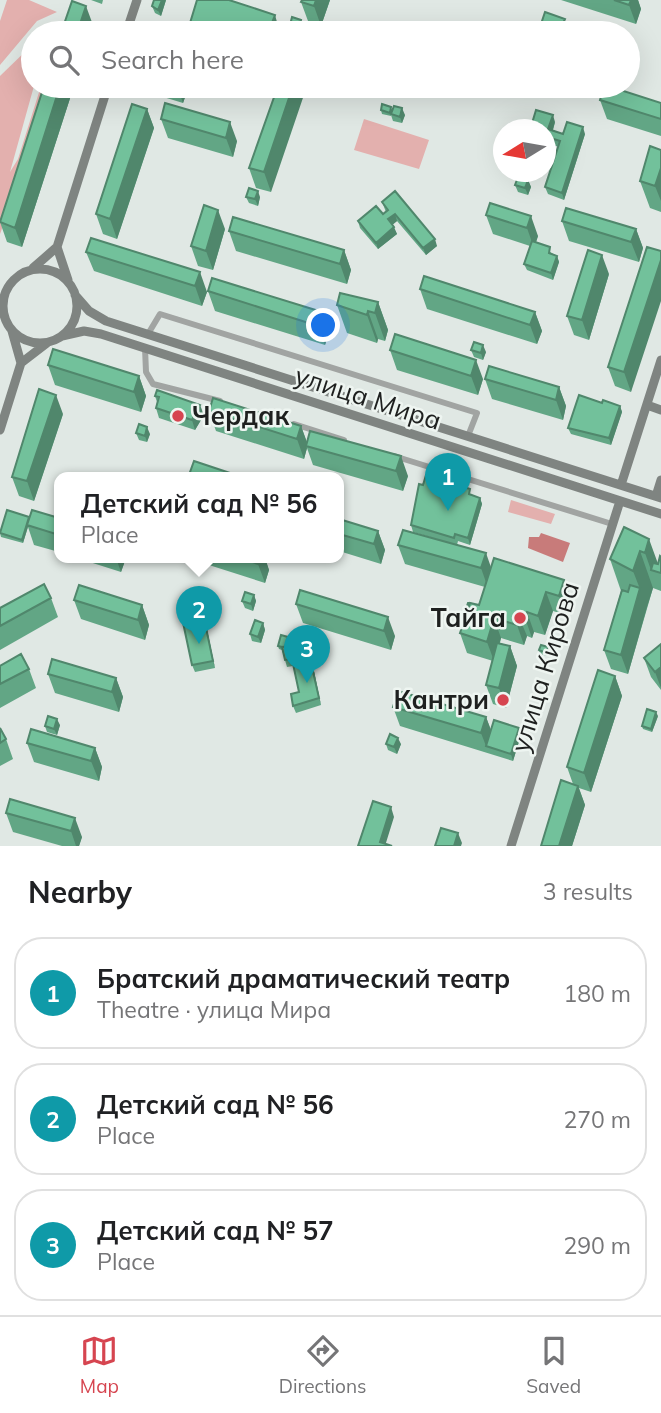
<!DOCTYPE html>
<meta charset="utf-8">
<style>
:root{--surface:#fff;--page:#f2f2f2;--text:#202124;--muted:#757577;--line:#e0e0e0;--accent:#d64550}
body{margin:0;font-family:Mulish,sans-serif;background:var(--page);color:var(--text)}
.compass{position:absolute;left:493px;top:119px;width:63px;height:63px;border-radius:50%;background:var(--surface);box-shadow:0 7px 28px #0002;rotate:259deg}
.you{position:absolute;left:324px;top:326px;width:24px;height:24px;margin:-18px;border:5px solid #fff;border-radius:50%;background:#1a73e8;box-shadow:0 0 0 10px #1a73e833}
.badge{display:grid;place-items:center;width:46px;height:46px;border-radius:50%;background:var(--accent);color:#fff;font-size:23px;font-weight:700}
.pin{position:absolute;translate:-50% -58px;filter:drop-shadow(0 2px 4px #0008)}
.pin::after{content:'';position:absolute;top:37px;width:24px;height:21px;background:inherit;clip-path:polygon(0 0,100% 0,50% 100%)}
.popup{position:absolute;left:54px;top:472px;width:290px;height:91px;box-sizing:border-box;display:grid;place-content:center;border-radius:14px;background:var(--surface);filter:drop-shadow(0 2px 5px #0005);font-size:23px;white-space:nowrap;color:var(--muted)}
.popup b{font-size:26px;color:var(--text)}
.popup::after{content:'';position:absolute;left:50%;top:100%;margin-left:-14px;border:14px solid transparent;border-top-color:var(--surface)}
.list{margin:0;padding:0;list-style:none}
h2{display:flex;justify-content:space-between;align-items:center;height:91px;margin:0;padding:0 28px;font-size:30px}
h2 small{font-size:23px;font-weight:400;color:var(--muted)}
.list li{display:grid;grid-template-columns:46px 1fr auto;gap:21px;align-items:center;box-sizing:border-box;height:112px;margin:0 14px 14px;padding:0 14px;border:2px solid var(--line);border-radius:28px}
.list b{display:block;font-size:26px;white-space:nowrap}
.list p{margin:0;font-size:23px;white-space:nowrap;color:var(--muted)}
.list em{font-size:23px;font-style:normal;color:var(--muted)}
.icon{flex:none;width:38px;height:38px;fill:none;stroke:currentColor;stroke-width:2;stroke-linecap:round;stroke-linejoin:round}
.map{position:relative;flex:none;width:661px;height:846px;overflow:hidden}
.search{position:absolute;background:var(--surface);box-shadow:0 7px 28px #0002;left:21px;right:21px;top:21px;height:77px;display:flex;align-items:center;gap:18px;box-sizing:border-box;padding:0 24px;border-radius:38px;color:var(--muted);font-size:26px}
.sheet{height:469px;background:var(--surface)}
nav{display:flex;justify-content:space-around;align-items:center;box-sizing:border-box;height:98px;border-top:2px solid var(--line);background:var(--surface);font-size:19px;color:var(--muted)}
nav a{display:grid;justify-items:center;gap:4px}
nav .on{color:var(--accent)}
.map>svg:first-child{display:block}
</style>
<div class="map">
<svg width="661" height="846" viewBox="0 0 661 846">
<rect width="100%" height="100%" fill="#e0e8e4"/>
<path fill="#e3b0ae" d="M7,0H29L57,12L37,21L0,65V21Z
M33,44L34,86L10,172L18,159L41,86H54L0,234V76Z
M364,119L429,140L419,169L354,150Z
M511,500L555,514L551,524L508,512Z"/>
<path fill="#c87b7a" d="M541,533L570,543L563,562L528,548L529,537H539Z"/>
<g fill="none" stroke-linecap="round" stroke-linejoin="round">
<path stroke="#a1a4a2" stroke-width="6" d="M148,334L160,314L477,413L468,436
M145,348L146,372L153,384L220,401
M294,424L344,440
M394,456L612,524"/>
<path stroke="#7f8481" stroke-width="9" d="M126,33L137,0
M57,247L68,280
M33,268L57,247L108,86
M3 306a37 37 0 1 1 74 0a37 37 0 1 1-74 0Z
M75,295L89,311L106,321L661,498
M62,336L84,331L101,334L661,514
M21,363L47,343
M647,405L661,410
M0,430L21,363L12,331
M621,485L661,360
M656,496L661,480
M511,846L620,501"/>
</g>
<path fill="#62a685" d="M91,0H103L102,4Z
M166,0L161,16L155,13L152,6Z
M330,0L321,26L308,21L301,2Z
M561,0H638L641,9L636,24Z
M304,27L302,33H290L289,29Z
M44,86H74L22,247L7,242L0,222Z
M156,86H189L183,103L160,96Z
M239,86H255L253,91Z
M278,86L271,192L256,188L249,168Z
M600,100L661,103V136L607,119Z
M147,109L154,128L117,239L103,234L96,214Z
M381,110H392L405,115L402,123L393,121L391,115V116L382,114Z
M161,119L237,141L233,157L168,138Z
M555,122L553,130L563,134H585L564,200L548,194L545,187L559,147L550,144L545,153V130Z
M661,150V212L650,208L640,181Z
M528,180L531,187L528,195L518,192L515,185Z
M246,197H260L258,206L249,203Z
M382,202L437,246L426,255L397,221L392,225L397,234L378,249L360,228L358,221L383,214L386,212Z
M490,203L538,236L536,242L553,254L557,256L559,262L553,280L527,270L524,264L530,246L493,234L486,215Z
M562,221L636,229L643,248L639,262L569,241Z
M225,229L213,270L198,266L191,246Z
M229,231L344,250L351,270L347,284L236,251Z
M91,238L207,292L202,306L94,271L86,252Z
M647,247L631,392L615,386L608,367Z
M609,274L589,340L574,335L567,316Z
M420,289L535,312L542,331L537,344L427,309Z
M208,291L322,312L329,332L325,345L215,311Z
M378,302L388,330L385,341L378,339L377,343L347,333L337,305Z
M390,350L483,379L478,395L397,370Z
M471,350L486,352L483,360L474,357Z
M48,365L139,376L146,396L141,412L55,385Z
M485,379L559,387L566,406L563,420L492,399Z
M155,396L204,415L195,430L159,418L156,408L157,402Z
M620,406L622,412L611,445L571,434L568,428Z
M209,411L301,426L307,443L310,431L408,476L403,491L313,465L307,448L304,459L216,431Z
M63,414L34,501L19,496L12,477Z
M136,433L150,434L147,442L139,440Z
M473,496L480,498L482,504L470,545L458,541L457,545L413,532L411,525Z
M59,518V552L34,545L28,527L23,543L1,537L0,533L29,519Z
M339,519L378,531L385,550L381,564L339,551Z
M624,527L658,564L661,557V591L653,588L628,674L611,669L604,650L621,591L610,559Z
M398,545L491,569L571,599L566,615L553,611L545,635L534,632L532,638L527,636L524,645L501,638L500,643L510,646L517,666L506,708L493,704L486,685L493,661L467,653L460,633L466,615L465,612L479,605L485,587L405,564Z
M77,558H126L121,572Z
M187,558H265L269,570L265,583Z
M300,590L395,636L391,650L303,623L296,604Z
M254,595L256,601L253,611L245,608L242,601Z
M51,598L58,617L0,650V608Z
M74,600L142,605L149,625L145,640L81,619Z
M202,609L204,615L215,668L195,672L192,665Z
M263,623L265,630L261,643L252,641L250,634Z
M289,640L287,646L307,645L310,652L321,705L296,713L293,706L299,692L293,666L287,667L282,650L279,649L278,646Z
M661,644V690L651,677L644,658Z
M539,650H549L547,656L540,654Z
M0,666L29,669L36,688L0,708Z
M48,674L116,678L123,697L119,712L55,693Z
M615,676L622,696L591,792L579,788L585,805L572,846H541L573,784L567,767Z
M393,707L486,717L491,730L519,728L521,735L513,761L400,726Z
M658,716L652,732L643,729L642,726Z
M60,725L57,735L47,732L45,726Z
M0,728L6,739L13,759L0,766Z
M27,743L95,748L102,767L99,781L34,762Z
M386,744H401L397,754L388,750Z
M10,799L82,837L79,846H62L13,832L6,813Z"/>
<path fill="#50876c" d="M162,0H166L161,16L158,10Z
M316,0H330L321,26L314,6Z
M631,0H638L641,9L636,24L629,5Z
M86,6L93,25L91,33H77Z
M275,15L277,22L273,33H268Z
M301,20L304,27L302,33H299L298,31Z
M60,86H74L22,247L15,228Z
M177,86H189L183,103Z
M293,86H307L271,192L264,172Z
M402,108L405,115L402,123L400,117Z
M147,109L154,128L117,239L110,219Z
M553,115L555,122L551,136L548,129Z
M230,122L237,141L233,157L226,138Z
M583,127L585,134L564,200L562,193Z
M547,137L550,144L546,153L545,142Z
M661,168V201L655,186Z
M528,180L531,187L528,195L525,188Z
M258,191L260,197L258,206L255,199Z
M218,210L225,229L213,270L206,251Z
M395,214L397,221L391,226L388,219Z
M531,216L538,236L534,248L527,228Z
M394,227L397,234L378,249L376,243Z
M636,229L643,248L639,262L631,242Z
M435,239L437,246L426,255L423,248Z
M344,250L351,270L347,284L340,264Z
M602,255L609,274L589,340L582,320Z
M557,256L559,262L553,280L551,273Z
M661,260V301L631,392L624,372Z
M200,272L207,292L202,306L195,286Z
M378,302L388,330L385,341L375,313Z
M368,311L378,339L377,343L367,315Z
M322,312L329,332L325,345L318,326Z
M535,312L542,331L537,344L530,325Z
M483,345L486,352L483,360L481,353Z
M476,360L483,379L478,395L471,376Z
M139,376L146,396L141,412L134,392Z
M559,387L566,406L563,420L556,400Z
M56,395L63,414L34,501L27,481Z
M200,405L204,415L195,430L192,420Z
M620,406L622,412L611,445L609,438Z
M301,426L308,445L306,446L307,448L304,459L297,439Z
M147,427L150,434L147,442L145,436Z
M401,456L408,476L403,491L396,471Z
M480,498L482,504L470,545L468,538Z
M29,517L30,520L23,543L22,540Z
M378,531L385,550L381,564L374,544Z
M649,539L661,572L651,570L645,553Z
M640,551L653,588L647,607L633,571Z
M486,553L493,573L488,588L481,568Z
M116,558H126L121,572Z
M259,558H265L269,570L265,583L258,564Z
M564,580L571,599L566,615L559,596Z
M640,588L647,607L628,674L621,655Z
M546,592L553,611L545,635L538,616Z
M254,595L256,601L253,611L251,604Z
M142,605L149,625L145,640L138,620Z
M202,609L204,615L215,668L213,661Z
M527,612L534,632L532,638L525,618Z
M388,617L395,636L391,650L384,631Z
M519,617L527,636L524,645L517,625Z
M494,618L501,638L494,661L487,642Z
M263,623L265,630L261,643L258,637Z
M307,645L310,652L321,705L319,698Z
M510,646L517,666L506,708L499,688Z
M661,667V688L655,672Z
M615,676L622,696L591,792L584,773Z
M116,678L123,697L119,712L112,692Z
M656,712L658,716L652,732L651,729Z
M486,717L493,736L486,746L481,733Z
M57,719L60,725L57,735L54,729Z
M519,728L521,735L513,761L511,754Z
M398,738L401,744L397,754L394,747Z
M95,748L102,767L99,781L91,761Z
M578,786L585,805L572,846H559Z
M391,807L394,817L385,846L380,842Z
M75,818L82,837L79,846H76L71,831Z
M458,833L462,843L461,846H454Z"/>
<path fill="#72c19b" stroke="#50876c" stroke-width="2" d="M154,0H162L158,10L152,6Z
M197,0H229L275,15L268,33H187Z
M302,0H316L314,6L301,2Z
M614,0H631L629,5Z
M72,1L86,6L77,33H61Z
M545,12L565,19L561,28L552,25L548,33H538Z
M292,17L301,20L298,31L289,29Z
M552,25L578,33H548Z
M44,86H60L15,228L0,222Z
M278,86H293L264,172L249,168Z
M604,86H608L661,103V119L600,100Z
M165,103L230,122L226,138L161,119Z
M132,104L147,109L110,219L96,214Z
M382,104L391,107L390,113L381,110Z
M394,106L402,108L400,117L391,114Z
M536,110L553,115L548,129L563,134L567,122L583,127L562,193L545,187L560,141L547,137L545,142V130H530Z
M650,146L661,150V168L655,186L640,181Z
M518,177L528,180L525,188L515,185Z
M249,188L258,191L255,199L246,197Z
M395,191L435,239L423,248L395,214L388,219L394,227L376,243L358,221L376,206L383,214L388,210L382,202Z
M490,203L531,216L527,228L486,215Z
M204,205L218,210L206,251L191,246Z
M566,208L636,229L631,242L562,221Z
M233,217L344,250L340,264L229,231Z
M91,238L200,272L195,286L86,252Z
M532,241L550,247L549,253L557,256L551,273L524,264Z
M647,247L661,251V260L624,372L608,367Z
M588,250L602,255L582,320L567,316Z
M424,276L535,312L530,325L420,289Z
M212,278L322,312L318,326L208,291Z
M340,293L378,302L375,313L368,311L367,315L337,305Z
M395,334L476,360L471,376L390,350Z
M474,342L483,345L481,353L471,350Z
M53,349L139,376L134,392L48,365Z
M489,366L559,387L556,400L485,379Z
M39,389L56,395L27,481L12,477Z
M157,390L200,405L192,420L156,408L159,397L155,396Z
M579,395L602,403L603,400L620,406L609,438L568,428Z
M213,398L301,426L297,439L209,411Z
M139,424L147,427L145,436L136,433Z
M310,431L401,456L396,471L306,446Z
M194,461L245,478H196L189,475Z
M426,475L470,489L469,494L480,498L468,538L455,534L454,538L411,525L419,484L423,485Z
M7,510L29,517L22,540L0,533Z
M32,510L59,518V535L27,525Z
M339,519L378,531L374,544L339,534Z
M624,527L649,539L645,553L640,551L633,571L610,559Z
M403,530L486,553L481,568L398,545Z
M660,556L661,557V573L651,570L653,563L658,564Z
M241,558H259L258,564Z
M494,558L564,580L559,596L546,592L538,616L527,612L525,618L519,617L517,625L494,618L487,642L460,633L470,603L479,605Z
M44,584L51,598L0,626V608Z
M79,585L142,605L138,620L74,600Z
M630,585L640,588L621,655L604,650L622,590L628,592Z
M300,590L388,617L384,631L296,604Z
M245,592L254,595L251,604L242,601Z
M468,603H470L467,613L465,612Z
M202,609L213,661L192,665L181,613Z
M255,620L263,623L258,637L250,634Z
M281,635L288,637L285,647H282L278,646Z
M497,643L510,646L499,688L486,685Z
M661,644V667L655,672L644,658Z
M307,645L319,698L293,706L291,694L299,692L292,659L285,660L282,647Z
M541,645L548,647L546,653L539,650Z
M21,654L29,669L0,684V666Z
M52,659L116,678L112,692L48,674Z
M598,670L615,676L584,773L567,767Z
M398,691L486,717L481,733L393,707Z
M647,709L656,712L651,729L642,726Z
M48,716L57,719L54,729L45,726Z
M494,720L519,728L511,754L486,746Z
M0,728L6,739L0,743Z
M31,729L95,748L91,761L27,743Z
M390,734L398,738L394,747L386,744Z
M561,780L578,786L559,846H541Z
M10,799L75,818L71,831L6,813Z
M373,801L391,807L380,842L392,846H358Z
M441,828L458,833L454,846H435Z"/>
<g fill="#d64550" stroke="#eef5f1" stroke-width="2.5">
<circle cx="178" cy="416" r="7"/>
<circle cx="520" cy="618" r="7"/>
<circle cx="503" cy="700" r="7"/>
</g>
<g text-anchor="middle" stroke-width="5" stroke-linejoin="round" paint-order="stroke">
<g font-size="26" fill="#1e201f" stroke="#eef5f1">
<text transform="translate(368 398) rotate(18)" y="9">улица Мира</text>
<text transform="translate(545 667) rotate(-73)" y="9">улица Кирова</text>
</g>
<g font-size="26" font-weight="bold" fill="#1e201f" stroke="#eef5f1" text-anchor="end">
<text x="192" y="425" text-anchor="start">Чердак</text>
<text x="506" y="627">Тайга</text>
<text x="489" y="709">Кантри</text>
</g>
</g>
</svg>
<svg class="compass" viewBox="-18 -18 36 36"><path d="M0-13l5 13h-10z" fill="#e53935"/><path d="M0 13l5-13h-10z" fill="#757577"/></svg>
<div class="you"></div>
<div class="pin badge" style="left:448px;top:511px;background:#0f9aa8">1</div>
<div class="pin badge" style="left:199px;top:644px;background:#0f9aa8">2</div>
<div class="popup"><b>Детский сад № 56</b>Place</div>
<div class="pin badge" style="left:307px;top:683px;background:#0f9aa8">3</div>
<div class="search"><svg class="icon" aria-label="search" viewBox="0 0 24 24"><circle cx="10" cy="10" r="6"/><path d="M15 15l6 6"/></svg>Search here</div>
</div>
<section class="sheet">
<h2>Nearby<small>3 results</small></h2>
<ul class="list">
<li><span class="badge" style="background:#0f9aa8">1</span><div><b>Братский драматический театр</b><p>Theatre · улица Мира</p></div><em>180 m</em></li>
<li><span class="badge" style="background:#0f9aa8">2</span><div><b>Детский сад № 56</b><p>Place</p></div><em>270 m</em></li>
<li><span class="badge" style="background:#0f9aa8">3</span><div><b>Детский сад № 57</b><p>Place</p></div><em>290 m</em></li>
</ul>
</section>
<nav>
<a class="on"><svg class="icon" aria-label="map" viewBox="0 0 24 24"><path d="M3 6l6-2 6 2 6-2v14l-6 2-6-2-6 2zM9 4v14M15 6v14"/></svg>Map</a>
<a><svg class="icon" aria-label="directions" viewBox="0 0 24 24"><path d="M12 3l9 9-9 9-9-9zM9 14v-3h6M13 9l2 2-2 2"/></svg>Directions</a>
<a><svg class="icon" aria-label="saved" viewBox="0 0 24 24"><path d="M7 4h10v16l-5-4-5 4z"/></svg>Saved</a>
</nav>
